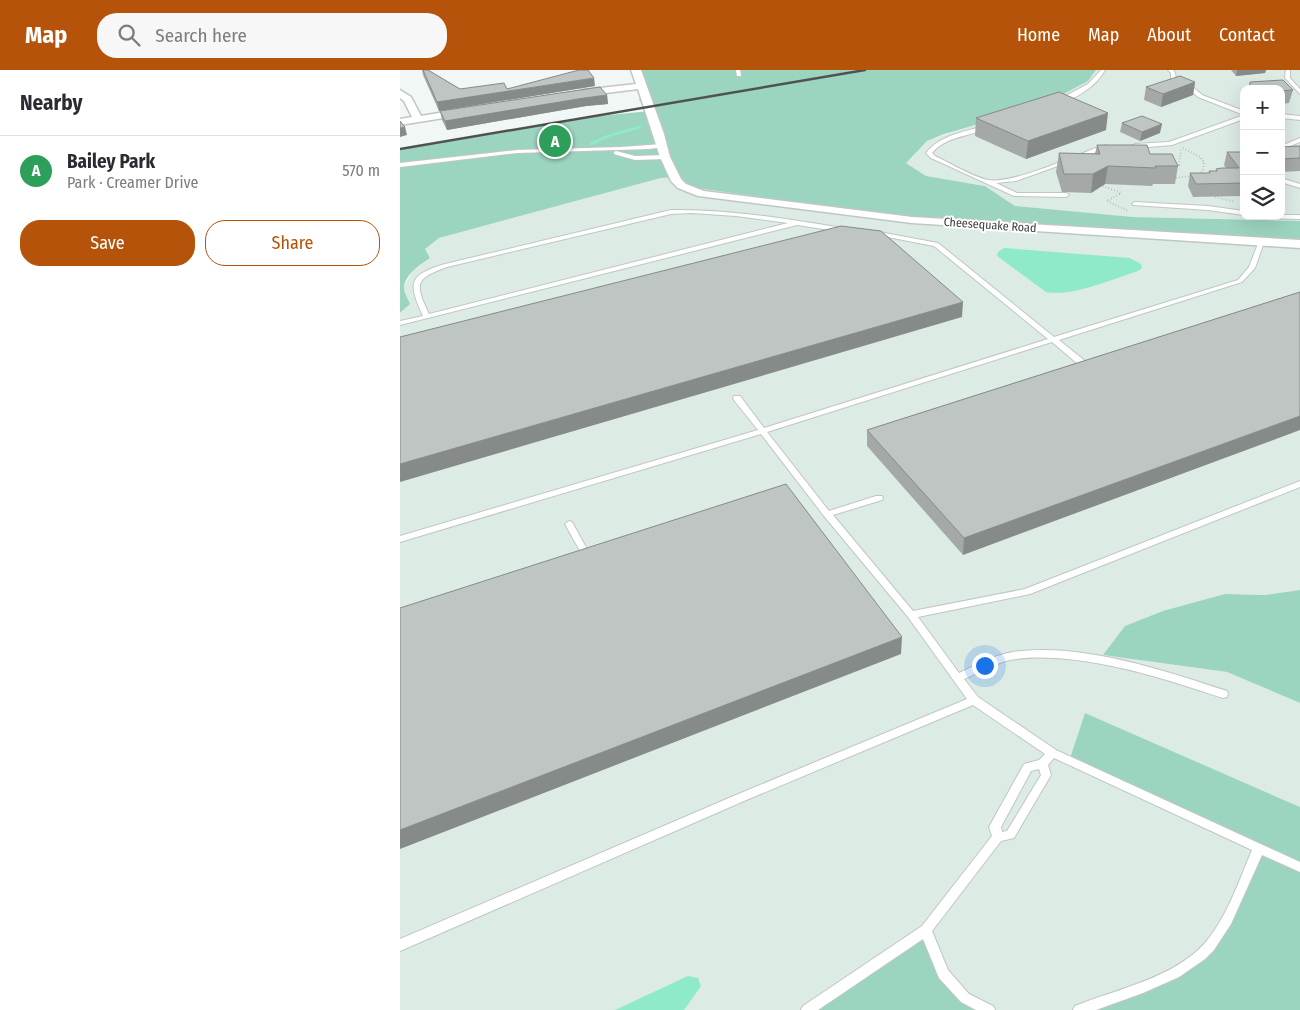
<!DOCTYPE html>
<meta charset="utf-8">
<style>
:root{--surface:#fff;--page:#f7f7f7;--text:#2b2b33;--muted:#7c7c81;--line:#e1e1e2;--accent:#b45309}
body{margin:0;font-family:"Fira Sans Condensed",sans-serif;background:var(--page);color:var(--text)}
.controls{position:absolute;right:15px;top:15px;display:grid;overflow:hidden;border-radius:10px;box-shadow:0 5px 20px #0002}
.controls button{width:45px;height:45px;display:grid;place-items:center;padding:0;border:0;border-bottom:1px solid var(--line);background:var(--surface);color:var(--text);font:25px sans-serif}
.you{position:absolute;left:584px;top:595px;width:18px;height:18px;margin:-12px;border:4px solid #fff;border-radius:50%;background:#1a73e8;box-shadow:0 0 0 8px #1a73e833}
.badge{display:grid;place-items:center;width:32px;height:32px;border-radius:50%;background:var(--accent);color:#fff;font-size:16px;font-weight:700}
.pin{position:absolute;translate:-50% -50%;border:2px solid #fff;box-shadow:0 1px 5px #0006}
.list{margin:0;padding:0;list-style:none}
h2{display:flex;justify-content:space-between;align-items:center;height:65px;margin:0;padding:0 20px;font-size:21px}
h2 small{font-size:16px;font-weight:400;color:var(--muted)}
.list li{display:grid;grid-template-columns:32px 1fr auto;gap:15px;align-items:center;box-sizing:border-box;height:70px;padding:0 20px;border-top:1px solid var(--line)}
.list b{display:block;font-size:19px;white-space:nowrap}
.list p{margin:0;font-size:16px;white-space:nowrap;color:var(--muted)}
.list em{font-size:16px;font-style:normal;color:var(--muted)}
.actions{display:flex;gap:10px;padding:15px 20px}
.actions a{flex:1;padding:11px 0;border:1px solid var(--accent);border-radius:20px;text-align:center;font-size:18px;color:var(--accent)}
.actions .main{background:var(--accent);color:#fff}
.icon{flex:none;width:28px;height:28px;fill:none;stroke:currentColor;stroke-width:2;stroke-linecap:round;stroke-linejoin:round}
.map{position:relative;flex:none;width:900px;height:940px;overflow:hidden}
header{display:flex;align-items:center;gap:30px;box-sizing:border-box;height:70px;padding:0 25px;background:var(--accent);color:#fff}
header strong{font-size:24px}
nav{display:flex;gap:28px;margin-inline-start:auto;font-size:18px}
.search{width:350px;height:45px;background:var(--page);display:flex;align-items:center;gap:12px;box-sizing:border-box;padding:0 18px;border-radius:20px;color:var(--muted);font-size:19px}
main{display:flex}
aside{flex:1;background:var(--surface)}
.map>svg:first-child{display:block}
</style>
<header>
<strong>Map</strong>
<div class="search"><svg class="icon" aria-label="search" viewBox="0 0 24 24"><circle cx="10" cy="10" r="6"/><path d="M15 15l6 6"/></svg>Search here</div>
<nav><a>Home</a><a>Map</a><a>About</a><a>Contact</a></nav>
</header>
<main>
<aside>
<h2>Nearby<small></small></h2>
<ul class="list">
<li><span class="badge" style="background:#2e9e5b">A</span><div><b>Bailey Park</b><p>Park · Creamer Drive</p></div><em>570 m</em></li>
</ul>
<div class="actions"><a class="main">Save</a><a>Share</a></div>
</aside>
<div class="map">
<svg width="900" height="940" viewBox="0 0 900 940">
<rect width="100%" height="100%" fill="#f1f7f4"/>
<path fill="#ddebe5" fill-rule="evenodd" d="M696,0H900V151L733,147L615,136L585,116L526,106L505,92L527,71L688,11ZM844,19H881V146H844Z
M275,107L282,116L417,137L900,174V520L865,525L825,524L704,585L827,602L900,633V737L685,643L669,690L859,778L824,855L802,884L679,940H0V243L3,242L4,216L13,201L30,188L25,179L39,168L261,108Z"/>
<path fill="#9cd5bf" d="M236,0H696L688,11L643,35L544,64L527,71L506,93L526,106L585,116L615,136L733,147L900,151V174L501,147L282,116L275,107L261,108L39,168L25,179L30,188C21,194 4,205 4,218C4,223 8,229 10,234L0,243V79L189,47L250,41L239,30L244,22Z
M900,520V633L827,602L703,585L725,556L763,541L825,524L865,525Z
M685,643L900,737V940H679L802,884L824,855L859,778L669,691Z
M526,860L543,904L589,940H407Z"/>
<path fill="#8eeac9" d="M604,178L730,188L741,194L742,198L738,201C712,209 673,227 646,222L597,186L598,182Z
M288,906L298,908L301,916L284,940H215Z"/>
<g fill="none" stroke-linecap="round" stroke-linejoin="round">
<path stroke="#8eeac9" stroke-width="2.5" d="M191,74L208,66L240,57"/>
<g stroke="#c0c6c3" stroke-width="2">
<path id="lane" d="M336,0H340L341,6H337Z
M701,0H705C697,15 675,31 658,32V30L688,14Z
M768,0H773L775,3L776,9L794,18L802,25L844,41V45L798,27L790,20L771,11V3Z
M886,0H890V8L900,19V24L885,8Z
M881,44L900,46V50L881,48Z
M844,45V49L772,75L735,78L732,76L735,74L769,72Z
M584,56L589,57C571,67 547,65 532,83L535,86C550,93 573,107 588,110C612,114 672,87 696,78L707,75L710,77L616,111L596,113L617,123H666L669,125L666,127L614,126L531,88L526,83C540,65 564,62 584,56Z
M900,68V72L881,80V76Z
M262,74L265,76L264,77L249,79L117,83L0,97V93L117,80L222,77Z
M216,81L235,86L265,85L268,87L265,89L235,90L214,84V82Z
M881,108L900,114V118L881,112Z
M735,132L808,136L844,141V145L808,140L733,135L732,134Z
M271,140C329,139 386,149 443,158L446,160L443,162L397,155L0,255V251L23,246C8,213 8,205 45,194ZM292,143L336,146L388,153L29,244C15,214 14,209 47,197L271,144Z
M881,145H900V149L861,148L858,146H881Z
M474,161L538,173L654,267L838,210L849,197L859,171L864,172L855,198L842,212L659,270L685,291V295H679L652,272L367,362L429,441L476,426H482L483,428L482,430L433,445L513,541L625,519L900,411V417L630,524L518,547L559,603C576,595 594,585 613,582C680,572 763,600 827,621L828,624L827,627L823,628C768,610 714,592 656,588C640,587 622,587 606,591C591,595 578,603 564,609L578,627L656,680L900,792V802L862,785L831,854L814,880L805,889L779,907L743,923L696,940H673L675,936C717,919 774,908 805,873C827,847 839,811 852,780L654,688L648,695L651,705L614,768L601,771L532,861L548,900L569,924L593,936L595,940H576L561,932L539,908L523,869L418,940H401L403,936L522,856L592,766L589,757L624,694L639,690L645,684L573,635L344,731L0,881V869L336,725L567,629L508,547L424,446L361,364L0,472V466L358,360L334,330L333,328L334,326H340L364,358L648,269L534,176L472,164V162ZM639,699L641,705L607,761L602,762L601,757L631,701Z
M169,451L172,452L187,479L186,481L183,482L180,481L165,454Z"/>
</g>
<g stroke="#c0c6c3" stroke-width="3">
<path id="street" d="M231,0H241L264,64L270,87L281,109L286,114L304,121L512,147L900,170V178L512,153L298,126L278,118L271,111L260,87L238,19L182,26L177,23L182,20L236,14Z
M0,20L11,27L21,46L62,39L67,42L62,45L0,55V49L12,47L4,31L0,28Z"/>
</g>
<path stroke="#9b9f9d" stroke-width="2" stroke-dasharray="0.5 2.5" stroke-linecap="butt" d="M783,78L800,87L804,92L803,101L799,104
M776,96L779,95L781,80
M773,108L792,106
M703,116L721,123L707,131L728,141
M815,127L833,131"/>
<use href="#lane" fill="#fff" fill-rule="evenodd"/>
<use href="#street" fill="#fff" fill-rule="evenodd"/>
<path stroke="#505251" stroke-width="2.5" d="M0,79L465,0"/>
</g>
<path fill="#a4a9a7" d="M22,0H28L60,19H107L195,16L39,41L23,5Z
M831,0H866L865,3L836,6Z
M795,12L793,25L761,37L744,30L746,17Z
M850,12L893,20L889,33L881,34V19H848Z
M207,25L208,34L186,36L47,60L42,50L40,41Z
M576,48L706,60L626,89L575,66Z
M722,53L760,63L740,71L720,62Z
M697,75L750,84L778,96L775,114H753L752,116L705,114L691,123L662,122L656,102L659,83L695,84Z
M900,76V101L881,102V77Z
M827,82H844V126L793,127L788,116L790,103H809V101H816V99L826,98L824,95Z
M900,222L563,485L467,376V360Z"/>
<path fill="#868a88" d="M837,0H866L865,3L836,6Z
M194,8L195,16L39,41L37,32Z
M795,12L793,25L761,37L763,24Z
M207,25L208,34L186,36L47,60L45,51L184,28Z
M708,43L706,60L626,89L628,71Z
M762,54L760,63L740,71L742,62Z
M5,57L7,65L0,67V58Z
M708,96L705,114L691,123L693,104Z
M563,232L562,247L0,412V394Z
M900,346V360L563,485L564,468Z
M502,567L501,584L0,779V760Z"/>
<path fill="#bfc5c2" stroke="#868a88" d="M23,0H28L60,19L104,13L107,19L179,0H188L194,8L37,32Z
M780,6L795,12L763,24L746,17Z
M883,10L893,20L881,21V19H850V12Z
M200,17L207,25L184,28L45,51L40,41Z
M659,22L708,43L628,71L576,48Z
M742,46L762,54L742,62L722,53Z
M0,51L5,57L0,58Z
M697,75H747L750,84H772L778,96H755L756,98L708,96L693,104H664L659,83L700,84Z
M900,76V88L881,89V77Z
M827,82H844V113L796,114L790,103H810L809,101H817L816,99L822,98H839Z
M441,156L481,161L563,232L0,394V267Z
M900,222V346L564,468L467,360Z
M386,414L502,567L0,760V538Z"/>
<g text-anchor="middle" stroke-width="4" stroke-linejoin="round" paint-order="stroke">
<g font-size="12" fill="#3b3d3c" stroke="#fff">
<text transform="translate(590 155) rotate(4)" y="4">Cheesequake Road</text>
</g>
</g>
</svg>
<div class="controls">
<button>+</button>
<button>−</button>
<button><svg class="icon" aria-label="layers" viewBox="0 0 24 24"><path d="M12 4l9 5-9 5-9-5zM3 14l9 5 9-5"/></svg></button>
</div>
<div class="you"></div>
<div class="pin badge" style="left:155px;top:71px;background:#2e9e5b">A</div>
</div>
</main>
